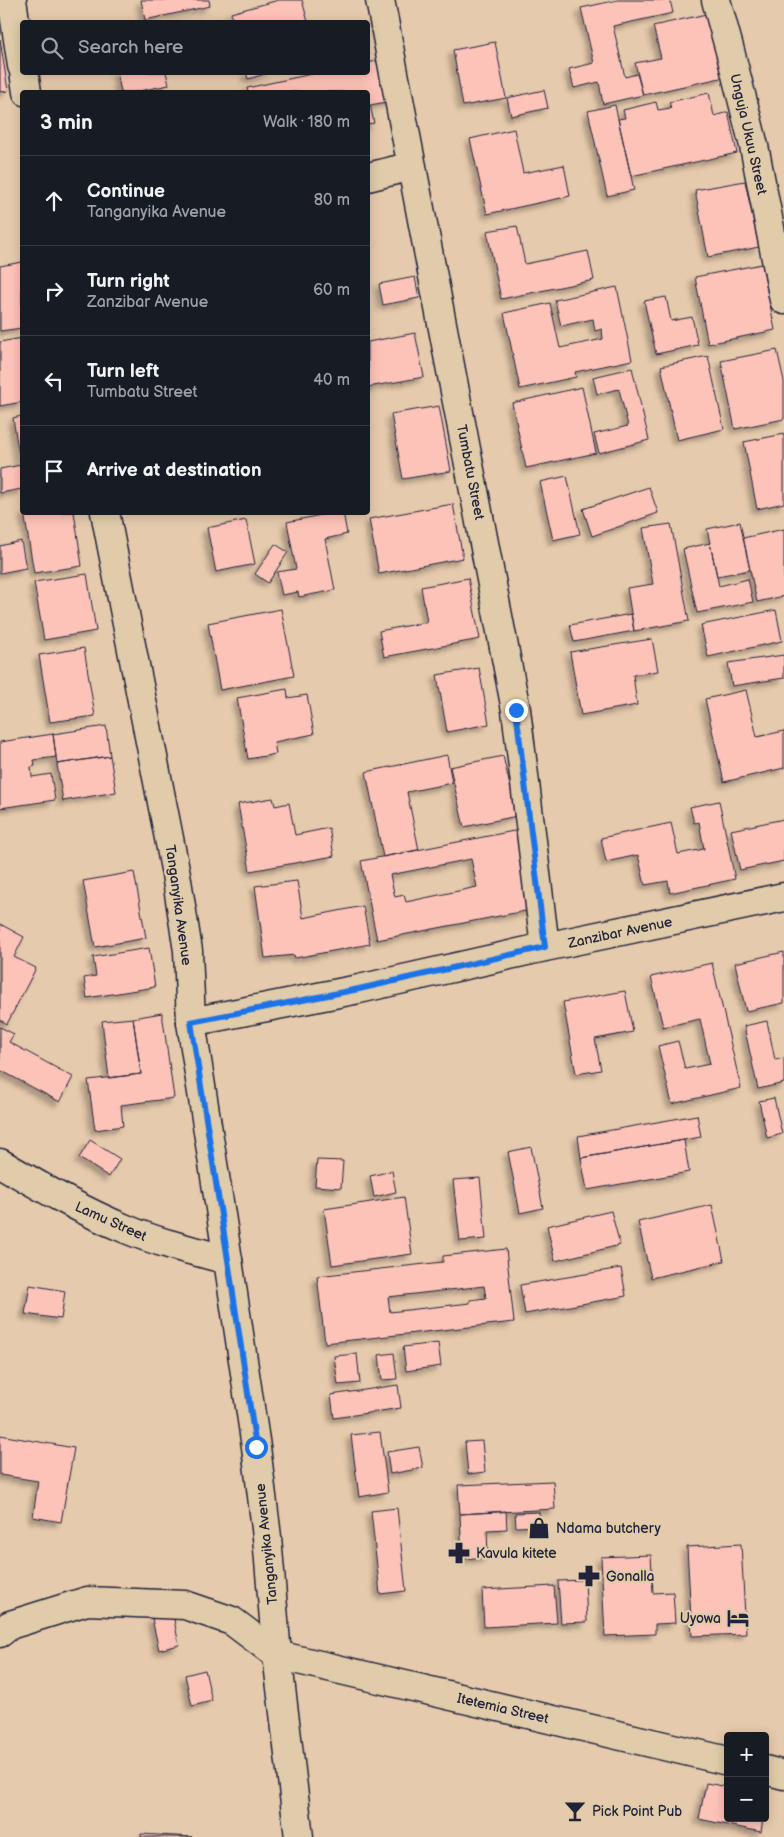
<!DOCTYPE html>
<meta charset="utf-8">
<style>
:root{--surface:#171b24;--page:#242831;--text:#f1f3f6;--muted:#9ea1a6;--line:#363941}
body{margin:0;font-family:"Balsamiq Sans",sans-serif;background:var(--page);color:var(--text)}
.controls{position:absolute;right:15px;bottom:15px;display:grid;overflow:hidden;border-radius:5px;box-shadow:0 2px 12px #0003}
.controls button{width:45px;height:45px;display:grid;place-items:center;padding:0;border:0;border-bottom:1px solid var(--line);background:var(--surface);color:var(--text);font:25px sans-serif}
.stop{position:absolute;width:15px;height:15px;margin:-11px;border:4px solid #1a73e8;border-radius:50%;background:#fff}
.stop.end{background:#1a73e8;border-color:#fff;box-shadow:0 1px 5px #0008}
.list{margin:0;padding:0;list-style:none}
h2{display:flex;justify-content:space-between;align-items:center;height:65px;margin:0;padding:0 20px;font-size:21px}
h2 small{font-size:16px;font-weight:400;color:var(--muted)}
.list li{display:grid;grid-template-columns:32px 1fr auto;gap:15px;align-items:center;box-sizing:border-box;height:90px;padding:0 20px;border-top:1px solid var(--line)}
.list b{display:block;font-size:19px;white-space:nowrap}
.list p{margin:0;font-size:16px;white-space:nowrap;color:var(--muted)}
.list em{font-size:16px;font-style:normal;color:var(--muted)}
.icon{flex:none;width:28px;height:28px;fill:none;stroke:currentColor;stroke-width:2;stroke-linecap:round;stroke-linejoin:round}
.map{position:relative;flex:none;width:784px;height:1837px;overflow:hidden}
.search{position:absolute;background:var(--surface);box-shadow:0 2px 12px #0003;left:20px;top:20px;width:350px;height:55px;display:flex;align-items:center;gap:12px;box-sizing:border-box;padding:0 18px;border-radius:5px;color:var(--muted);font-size:19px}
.panel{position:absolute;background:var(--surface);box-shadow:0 2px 12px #0003;left:20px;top:90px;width:350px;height:425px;border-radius:5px}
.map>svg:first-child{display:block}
</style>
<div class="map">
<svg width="784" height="1837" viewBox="0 0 784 1837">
<defs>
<filter id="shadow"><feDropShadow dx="-4.5" dy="4.5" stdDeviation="2.5" flood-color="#0004"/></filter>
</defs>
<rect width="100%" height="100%" fill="#e6caad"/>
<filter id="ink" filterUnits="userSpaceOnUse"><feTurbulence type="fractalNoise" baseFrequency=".02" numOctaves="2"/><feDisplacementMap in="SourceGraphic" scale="10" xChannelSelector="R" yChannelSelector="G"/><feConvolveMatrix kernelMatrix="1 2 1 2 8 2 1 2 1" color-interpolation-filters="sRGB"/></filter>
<g filter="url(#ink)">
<path fill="#fec3b8" stroke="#22223b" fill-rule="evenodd" filter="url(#shadow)" d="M141,0H209L210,6L145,20Z
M279,0H302L308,22H233L231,13Z
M618,0H670L673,13L613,26L625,77L637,74L643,95L603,104L599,82L574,88L569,69L594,63L581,8Z
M711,13L725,77L643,95L635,63L661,58L653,26Z
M0,39L8,91L0,92Z
M495,42L506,98L463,106L453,50Z
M388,58L397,100L370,105L374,123L368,124V92H248L247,88L321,72H368V63Z
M117,72H166L169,85L134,92H121Z
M246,72H272L248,79Z
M544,90L548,108L511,116L507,98Z
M709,93L714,116L728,112L737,153L631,176L618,119L625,118L623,110L656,102L658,110L671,108L669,102Z
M615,105L634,190L607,196L588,111Z
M514,129L523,173L564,165L570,196L487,214L470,139Z
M745,181L759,247L708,257L695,190Z
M517,226L525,264L588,251L594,280L501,299L487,231Z
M22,262V328L0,331V266Z
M762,264L775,330L708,344L695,277Z
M415,277L419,298L383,305L379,284Z
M617,287L632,360L575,372L576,377L520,389L504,313L550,303L560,348L603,339L602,329L595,331L593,319L561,326L555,300Z
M666,297L671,321L692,317L698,345L656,354L644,301Z
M415,333L424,377L368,387V342Z
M22,338V402L0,406V342Z
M777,350L784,381V419L735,429L721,361Z
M708,356L724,429L677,440L661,366Z
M632,368L649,440L599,453L594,434L628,426L619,389L597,394L593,377Z
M582,387L596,453L526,468L512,403Z
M439,406L451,471L403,479L391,414Z
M22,416V474L13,418Z
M784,434V503L757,509L744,442Z
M21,465L22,489L0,493V469Z
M567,476L580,534L553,540L540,482Z
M649,487L658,513L592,536L583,509Z
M453,504L463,558L379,574L369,519Z
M24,512H74L82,566L34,573Z
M336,512H343L347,534L325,539L335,590L299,597L298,592L282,595L277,572L296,569L287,522Z
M246,520L255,564L216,572L207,528Z
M740,522L750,570L717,576L707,529Z
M671,524L689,621L634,631L627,588L653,584L643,528Z
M784,529V596L757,602L743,538Z
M21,541L26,568L0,573V546Z
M710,543L719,586L748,579L753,602L697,613L683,549Z
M275,544L288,552L268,583L255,574Z
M87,574L96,631L44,640L34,582Z
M468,578L480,639L384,657L379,631L427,622L421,587Z
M281,609L294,676L220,690L208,623Z
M776,610L782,641L708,657L701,625Z
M631,614L634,631L574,642L570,625Z
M652,639L658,671L633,675L637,705L581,715L570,652Z
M84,648L95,716L50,722L39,655Z
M784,655V678L732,686L728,663Z
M479,668L489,724L447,732L437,675Z
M287,689L288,698L307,695L314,734L274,742L276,754L248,759L237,698Z
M746,690L757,737L784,731V768L724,782L705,699Z
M106,726L110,756L57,764L53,734Z
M53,734L56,757L34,760L35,766L31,767L32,777L51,774L55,800L0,808V742Z
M447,755L452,783L407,792L419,850L383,857L366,772Z
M110,756L116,792L63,801L57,764Z
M503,756L517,816L464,827L450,767Z
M273,798L275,806L289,803L295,835L329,828L334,856L250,871L238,804Z
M719,801L735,879L670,893L668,881L645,885L638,855L606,862L601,838L671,823L678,854L704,849L699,822L694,823L690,807Z
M784,819V861L740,870L731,830Z
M519,830L535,909L377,940L361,861ZM471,859L477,887L406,902L404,895L395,897L390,875Z
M134,872L146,938L95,947L83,881Z
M297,881L303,918L363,906L370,944L295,958L294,955L265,958L255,886Z
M0,924L24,937L14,957L36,968L7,1024L0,1020Z
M149,948L155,987L87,998L84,978L96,976L93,957Z
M784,952V1003L746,1011L735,963Z
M712,963L741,1088L672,1104L658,1046L678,1041L685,1069L710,1064L700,1019L663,1027L651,977Z
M625,991L633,1032L595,1039L601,1070L576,1074L563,1002Z
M162,1013L174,1098L121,1105L123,1126L95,1130L88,1080L141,1074L133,1018Z
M133,1018L141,1074L109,1078L102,1021Z
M767,1021L775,1060L784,1058V1083L758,1089L744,1026Z
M0,1027L14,1034L9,1042L73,1077L60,1102L0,1070Z
M774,1098L782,1134L767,1138L759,1101Z
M697,1115L701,1137L581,1158L578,1136Z
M90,1140L120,1159L109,1177L79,1158Z
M684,1140L689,1172L587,1190L581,1158Z
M531,1147L543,1208L520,1213L508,1152Z
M317,1160L343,1161L341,1188L315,1186Z
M392,1171L396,1192L374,1197L370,1176Z
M480,1178L486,1239L460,1241L453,1180Z
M404,1197L412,1254L332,1265L324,1209Z
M712,1205L724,1261L651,1278L638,1222Z
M611,1211L620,1245L555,1261L547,1226Z
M506,1249L514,1322L325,1343L317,1276L443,1262V1256ZM484,1286L486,1298L470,1300V1303L390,1312L388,1297Z
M621,1268L626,1296L525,1314L520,1285Z
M30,1285L65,1291L61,1319L25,1314Z
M438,1343L441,1366L406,1371L403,1347Z
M394,1353L397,1379L382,1380L379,1355Z
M357,1354L360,1383L338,1385L334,1356Z
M398,1385L401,1408L334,1418L331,1395Z
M380,1432L388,1492L359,1497L351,1435Z
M0,1435L74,1448L61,1522L33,1517L38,1481L0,1475Z
M482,1441L485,1472L468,1474L465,1442Z
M419,1447L423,1468L390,1474L387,1452Z
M553,1481L555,1509L460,1514L458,1485Z
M397,1508L406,1591L380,1594L371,1511Z
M506,1511L507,1529L487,1530L488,1557L462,1559L460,1514Z
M539,1512L540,1526L516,1527L515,1513Z
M741,1544L746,1634L692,1636L687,1547Z
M651,1555L653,1593L673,1592L675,1623L655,1624V1634L605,1636L601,1557Z
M585,1580L587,1622L561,1623L558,1581Z
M554,1586L557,1623L484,1627L482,1590Z
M173,1615L179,1645L159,1650L152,1619Z
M205,1670L212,1701L192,1706L185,1675Z
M706,1783L728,1787V1818H763L761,1832L699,1819Z
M141,1834L192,1837H141Z"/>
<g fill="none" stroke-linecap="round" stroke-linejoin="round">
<g stroke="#22223b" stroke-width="31">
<path id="minor" d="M380,0L516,710L545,947
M716,0L730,51L754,146L784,300
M368,177L412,166
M191,1022L359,989L545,947L784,897
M0,1163C41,1187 82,1211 126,1229C159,1243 194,1251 228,1260
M0,1633L10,1625L87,1601L185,1605L232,1621L277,1655L728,1761
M765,1770L784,1775"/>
</g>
<g stroke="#22223b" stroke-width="31">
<path id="major" d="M12,0L22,66
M24,72L27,92
M105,512L176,874L188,951L191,1022L228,1260L256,1447L267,1537L277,1655L299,1837"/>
</g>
<use href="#minor" stroke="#e0ccaa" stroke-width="28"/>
<use href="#major" stroke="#e0ccaa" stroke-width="28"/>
</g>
</g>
<g fill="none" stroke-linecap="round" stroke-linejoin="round" filter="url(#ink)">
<path stroke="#1a73e8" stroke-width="6" d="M256,1447L228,1260L191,1022L359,989L545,947L516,710"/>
</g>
<defs>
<g id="shop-bare" transform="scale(1.725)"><path d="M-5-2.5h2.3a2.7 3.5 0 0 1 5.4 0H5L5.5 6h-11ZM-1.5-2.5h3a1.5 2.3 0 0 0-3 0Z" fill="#22223b" stroke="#e0ccaa" stroke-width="2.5" paint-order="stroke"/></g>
<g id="pharmacy-bare" transform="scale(1.725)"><path d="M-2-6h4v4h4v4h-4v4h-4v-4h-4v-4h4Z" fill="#22223b" stroke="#e0ccaa" stroke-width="2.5" paint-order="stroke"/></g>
<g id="hotel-bare" transform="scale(1.725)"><path d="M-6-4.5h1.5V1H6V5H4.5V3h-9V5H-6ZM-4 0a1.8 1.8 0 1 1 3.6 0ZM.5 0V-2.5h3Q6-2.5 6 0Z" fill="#22223b" stroke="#e0ccaa" stroke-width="2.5" paint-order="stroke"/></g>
<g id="bar-bare" transform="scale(1.725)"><path d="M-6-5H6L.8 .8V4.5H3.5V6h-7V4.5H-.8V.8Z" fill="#22223b" stroke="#e0ccaa" stroke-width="2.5" paint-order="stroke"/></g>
</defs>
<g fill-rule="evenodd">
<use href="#shop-bare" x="539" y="1528"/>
<use href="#pharmacy-bare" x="459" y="1553"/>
<use href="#pharmacy-bare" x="589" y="1576"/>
<use href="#hotel-bare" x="738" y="1618"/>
<use href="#bar-bare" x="575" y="1811"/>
</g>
<g text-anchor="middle" stroke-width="4.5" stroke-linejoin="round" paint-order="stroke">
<g font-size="14" fill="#22223b" stroke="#e0ccaa">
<text transform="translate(749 134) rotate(77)" y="5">Unguja Ukuu Street</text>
<text transform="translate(471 472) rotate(79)" y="5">Tumbatu Street</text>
<text transform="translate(179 905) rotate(82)" y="5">Tanganyika Avenue</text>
<text transform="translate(620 932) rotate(-12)" y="5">Zanzibar Avenue</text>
<text transform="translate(111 1221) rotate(24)" y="5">Lamu Street</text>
<text transform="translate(266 1544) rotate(-96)" y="5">Tanganyika Avenue</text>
<text transform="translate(503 1708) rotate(13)" y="5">Itetemia Street</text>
</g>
<g font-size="14" fill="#22223b" stroke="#e0ccaa" text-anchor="start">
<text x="556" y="1533">Ndama butchery</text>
<text x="476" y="1558">Kavula kitete</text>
<text x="606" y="1581">Gonalla</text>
<text x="721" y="1623" text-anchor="end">Uyowa</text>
<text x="592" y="1816">Pick Point Pub</text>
</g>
</g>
</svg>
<div class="controls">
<button>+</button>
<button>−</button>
</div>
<div class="stop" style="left:256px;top:1447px"></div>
<div class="stop end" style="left:516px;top:710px"></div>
<div class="search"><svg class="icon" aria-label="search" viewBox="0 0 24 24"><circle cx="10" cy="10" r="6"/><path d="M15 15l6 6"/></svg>Search here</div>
<section class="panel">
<h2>3 min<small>Walk · 180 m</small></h2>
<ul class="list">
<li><svg class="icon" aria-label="ahead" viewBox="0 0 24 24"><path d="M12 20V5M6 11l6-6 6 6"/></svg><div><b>Continue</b><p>Tanganyika Avenue</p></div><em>80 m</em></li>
<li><svg class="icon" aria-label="right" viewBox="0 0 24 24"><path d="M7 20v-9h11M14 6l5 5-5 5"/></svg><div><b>Turn right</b><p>Zanzibar Avenue</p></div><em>60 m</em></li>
<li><svg class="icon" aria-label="left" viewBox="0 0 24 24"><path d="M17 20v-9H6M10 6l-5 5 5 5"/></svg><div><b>Turn left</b><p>Tumbatu Street</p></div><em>40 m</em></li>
<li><svg class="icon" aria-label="arrive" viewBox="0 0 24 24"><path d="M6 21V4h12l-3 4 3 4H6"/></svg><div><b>Arrive at destination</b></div></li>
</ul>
</section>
</div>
